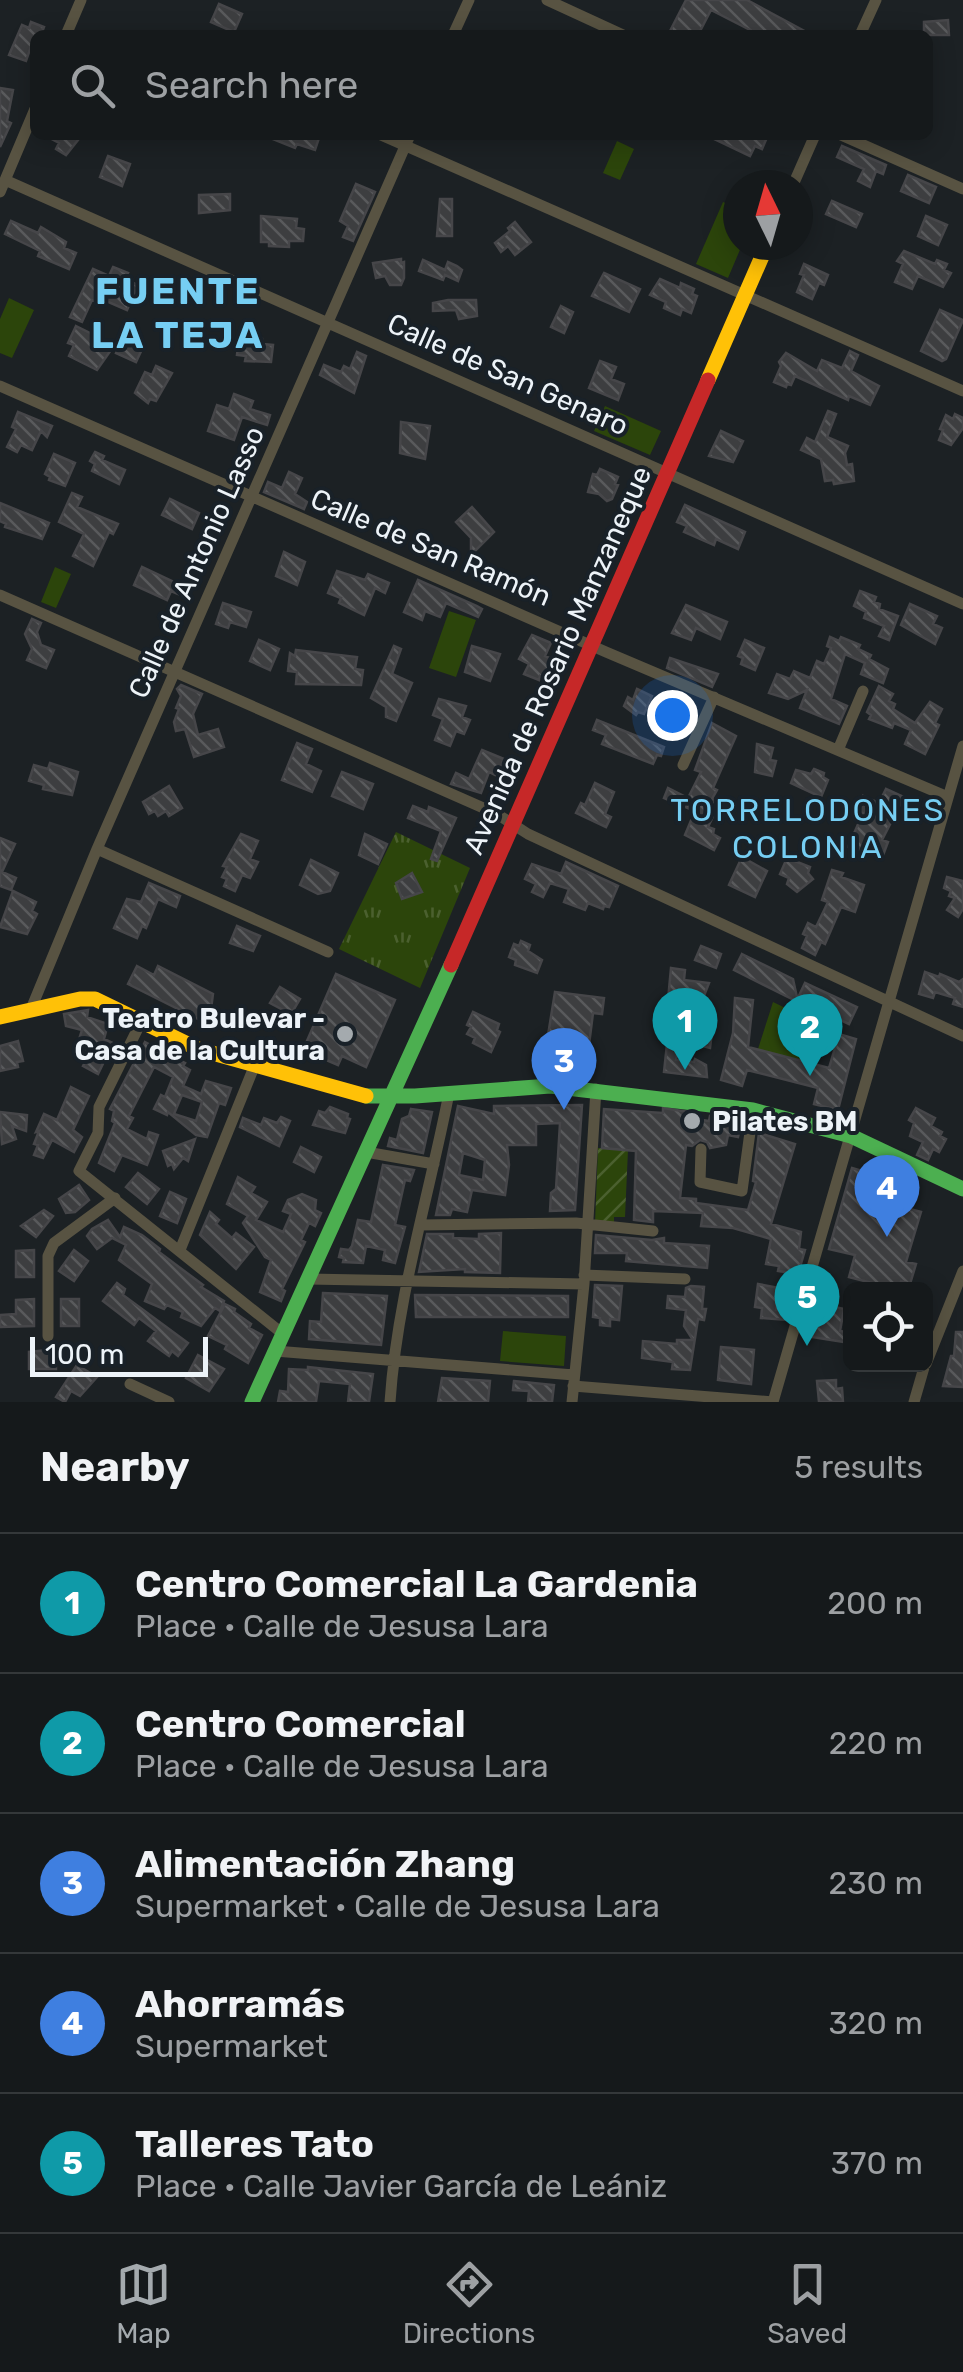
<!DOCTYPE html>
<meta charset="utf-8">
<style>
:root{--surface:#15191b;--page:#1e2224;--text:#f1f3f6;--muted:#9da0a3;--line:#34383a;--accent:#a4aaae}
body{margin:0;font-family:Rubik,sans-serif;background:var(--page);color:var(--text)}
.controls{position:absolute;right:30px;bottom:30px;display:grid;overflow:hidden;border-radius:15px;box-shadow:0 5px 25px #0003}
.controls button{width:90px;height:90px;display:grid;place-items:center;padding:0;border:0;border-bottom:2px solid var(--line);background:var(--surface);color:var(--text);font:50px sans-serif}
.compass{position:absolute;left:723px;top:170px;width:90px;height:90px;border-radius:50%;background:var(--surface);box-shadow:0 5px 25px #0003;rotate:355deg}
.scale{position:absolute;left:30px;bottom:25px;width:178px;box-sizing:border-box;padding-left:10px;border:5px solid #edf3f8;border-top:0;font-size:28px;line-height:35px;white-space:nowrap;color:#edf3f8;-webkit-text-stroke:8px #192128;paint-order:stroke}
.you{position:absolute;left:672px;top:715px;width:35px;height:35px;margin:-25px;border:8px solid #fff;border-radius:50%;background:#1a73e8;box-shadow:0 0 0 15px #1a73e833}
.badge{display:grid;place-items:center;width:65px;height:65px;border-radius:50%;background:var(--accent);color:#fff;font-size:32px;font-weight:700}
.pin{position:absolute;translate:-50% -82px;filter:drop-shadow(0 2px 5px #0008)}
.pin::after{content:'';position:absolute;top:52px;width:35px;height:30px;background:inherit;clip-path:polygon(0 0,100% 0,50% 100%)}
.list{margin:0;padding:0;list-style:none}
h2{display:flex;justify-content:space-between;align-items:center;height:130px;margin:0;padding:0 40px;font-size:42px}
h2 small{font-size:32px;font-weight:400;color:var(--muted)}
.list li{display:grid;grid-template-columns:65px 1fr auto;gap:30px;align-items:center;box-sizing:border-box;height:140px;padding:0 40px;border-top:2px solid var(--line)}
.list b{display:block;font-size:38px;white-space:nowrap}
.list p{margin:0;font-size:32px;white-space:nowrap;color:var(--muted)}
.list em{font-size:32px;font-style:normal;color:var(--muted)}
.icon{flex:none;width:55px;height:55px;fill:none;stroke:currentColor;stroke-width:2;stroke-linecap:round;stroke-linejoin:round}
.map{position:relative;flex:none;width:963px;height:1402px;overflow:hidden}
.search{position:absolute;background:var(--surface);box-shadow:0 5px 25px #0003;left:30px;right:30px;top:30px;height:110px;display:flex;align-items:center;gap:25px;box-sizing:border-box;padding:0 35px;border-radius:15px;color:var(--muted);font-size:38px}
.sheet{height:830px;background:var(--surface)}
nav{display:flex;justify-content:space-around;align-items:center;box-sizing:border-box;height:140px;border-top:2px solid var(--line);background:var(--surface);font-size:28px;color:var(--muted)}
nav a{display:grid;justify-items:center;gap:5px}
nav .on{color:var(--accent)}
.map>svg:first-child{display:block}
</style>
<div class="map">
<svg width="963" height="1402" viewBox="0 0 963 1402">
<defs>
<pattern id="park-tufts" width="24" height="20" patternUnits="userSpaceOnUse" patternTransform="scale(2.5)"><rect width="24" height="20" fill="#2c450b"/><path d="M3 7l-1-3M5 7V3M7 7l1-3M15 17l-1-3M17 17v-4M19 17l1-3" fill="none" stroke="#4b602f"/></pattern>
<pattern id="garden-furrows" width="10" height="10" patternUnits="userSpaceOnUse" patternTransform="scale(2.5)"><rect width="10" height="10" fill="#2c450b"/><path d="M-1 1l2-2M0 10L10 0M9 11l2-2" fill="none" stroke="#4b602f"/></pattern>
<pattern id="building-back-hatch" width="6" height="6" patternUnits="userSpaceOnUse" patternTransform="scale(2.5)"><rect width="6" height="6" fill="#3d3e40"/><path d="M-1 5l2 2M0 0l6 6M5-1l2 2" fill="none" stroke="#595a5c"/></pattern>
</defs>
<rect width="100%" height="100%" fill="#1c2124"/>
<path fill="#2c450b" d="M617,141L634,149L620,180L603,173Z
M723,202L738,208V245H742L728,278L696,264Z
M9,298L34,310L12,358L0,353V319Z
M605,406L661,431L650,455L594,431Z
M55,567L71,574L56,608L41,602Z
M449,611L476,620L456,677L429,668Z
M773,1002L821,1025L811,1063L758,1049Z
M503,1331L566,1336L564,1366L500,1361Z"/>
<path fill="url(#park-tufts)" d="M396,832L470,868L420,988L339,949Z"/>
<path fill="url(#garden-furrows)" d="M598,1148L628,1150L625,1217H614V1225L595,1224Z"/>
<path fill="url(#building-back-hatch)" stroke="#464649" stroke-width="2.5" fill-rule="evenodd" d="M686,0H747L812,35H748L750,30L711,10L698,35H668Z
M219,4L242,14L234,32L211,22Z
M948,20L949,35H924V22Z
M31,22L44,27L41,35H35L26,61L9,55L22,25L29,28Z
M0,88L13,90L7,121L11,123L0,147Z
M44,135H82L66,155L56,149L59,143Z
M263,135H320L315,150L297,144L295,148Z
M706,135H768L762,149L755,146L750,156Z
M842,146L886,165L883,174L876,171L870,187L858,181L864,169L837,157Z
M108,156L130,164L122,186L100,177Z
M908,175L936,187L929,203L901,191Z
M356,184L375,192L353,241L343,237L348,226L340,221Z
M230,194V210L199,213V195Z
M440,199H452V236H437Z
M832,201L862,214L856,227L826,214Z
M261,216L297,219L296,228L304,229L303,241H289V247L269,246V242H261Z
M926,216L947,225L938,245L918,236Z
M11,221L38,233L41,227L66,242L64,248L76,253L69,269L38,256L40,251L5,234Z
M515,222L531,242L515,255L508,246L501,252L495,243L510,231L508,228Z
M904,251L935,264L937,260L947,264L944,270L951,273L943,287L918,276L912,289L895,282L903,264L897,261Z
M401,259V263L404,262V278L401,285H390L385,276L376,278L373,263Z
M423,260L445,270L448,262L457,266L462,270L458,281L445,275L443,280L419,271Z
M804,264L828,275L824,285L819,283L812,299L797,292L804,275L800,274Z
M113,267L128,273L125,279L138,285L127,310L97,297L95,301L92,300L82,322L70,317L93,269L109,276Z
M604,273L640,289L629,312L592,296Z
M660,279L680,288L681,283L694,289L692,294L697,296L691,313L682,309L680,315L664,308L666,302L650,295Z
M448,300H476L477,316L459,319L456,310L433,311V303Z
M561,306L573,312L564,333L551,327Z
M940,310L963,320L946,359L942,361L921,351Z
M76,326L90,333L95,338L93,341L111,350L97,370L69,356L74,345L68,343Z
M123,336L144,345L136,362L116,353Z
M239,337L262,339V344L273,345L271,362L245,361L246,356L237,355Z
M850,351L858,355L851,371L879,386L870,405L849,396L848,400L795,376L791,385L787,384L786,387L774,382L781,366L779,362L786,353L817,371L822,360L842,368Z
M357,352L366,356L354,393L320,375L324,365L341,372L344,366L350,369Z
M600,361L616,367L611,379L624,384L618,400L589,388Z
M156,366L172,373L156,401L150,399L148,403L135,393L145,372L152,375Z
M234,394L253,401L250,409L270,415L267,425L242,417L234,440L208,431L217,405L229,409Z
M828,411L836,414L827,437L848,446L845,453L847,465L852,464L854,481L834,484L833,480L825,481L821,459L801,450L807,438L815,442Z
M18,412L52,426L47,437L41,431L32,450L21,445L17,452L7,447L16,429L12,427Z
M955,414L963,418V428L951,445L939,440L943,430L940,429L946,415L953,419Z
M401,422L430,426L425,459L400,453Z
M721,431L743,441L733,462L709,456Z
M95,452L104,456L102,460L125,470L119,484L92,471L95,464L90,461Z
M54,454L75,463L65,486L49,480L50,477L45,474Z
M600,469L618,477L615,484L618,485L612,499L607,501L599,494L588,492L593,474L597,475Z
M289,472L302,478L295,494L307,502L304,509L264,492L268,482L282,488Z
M72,493L82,497L77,507L118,524L113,534L109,532L93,566L73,556L84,534L59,522Z
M170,499L199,513L192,529L162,515Z
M0,503L49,523L42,539L5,527L6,524L0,521Z
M685,505L745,532L738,549L716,539L714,545L684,532L687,526L677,522Z
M472,507L494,532L471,555V538L456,522Z
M284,552L305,562L297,585L276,576Z
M142,567L189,589L185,597L171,591L167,600L134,585Z
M337,571L365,580L368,574L389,583L385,593L375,588L364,615L339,603L341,598L328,593Z
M418,580L477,606L482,609L478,617L446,603L440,617L425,611L422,620L404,612Z
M860,591L876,597L874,602L880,604L879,609L898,616L889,640L879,636L884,626L864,618L866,612L854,606Z
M223,603L251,612L246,627L230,622L228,628L216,624Z
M910,604L937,616L933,624L942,628L935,644L901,625Z
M686,605L727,622L720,639L696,628L691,640L672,633Z
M32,619L41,623L37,632L41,645L54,650L46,668L27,660L32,649L25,634Z
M532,635L551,643L545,656L554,660L545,679L540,676L539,680L524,674L529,664L519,659Z
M830,637L839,641L841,637L860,645L858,649L871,655L869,659L888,669L883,683L861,674L865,663L845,654L831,699L847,706L839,724L800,708L807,690L788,699L769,693L777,674L790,679L794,671L810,678L817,661L824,664L831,648L827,646Z
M259,640L279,649L270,670L250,661Z
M745,640L764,648L755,670L741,664L743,658L738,656Z
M394,646L401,649L392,674L412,683L396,721L386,717V707L371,698Z
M472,646L500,654L490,681L465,672Z
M296,650L357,657L355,669L363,670L361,685L296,684L297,672L288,671L290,653L295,656Z
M670,658L718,674L712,687L667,668Z
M181,685L202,694L193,714L198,735L218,729L224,747L194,757L185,729L176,731L174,722L179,709L176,708L181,696L177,689Z
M879,686L893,694L889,701L895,704L893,709L915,723L930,702L942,709L935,723L939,725L925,754L905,744L911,730L894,723L892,728L869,719L871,715L867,712Z
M637,689L652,696L644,714L638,712L636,715L624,706L628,697L633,700Z
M439,699L466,706L462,717L470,720L464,734L456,731L450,746L435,740L443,719L433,715Z
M597,720L664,747L661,756L657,755L653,764L602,744L606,735L593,730Z
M712,723L736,736L713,788L717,790L712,799L720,802L708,827L714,829L713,834L720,838L714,850L685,835L695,811L664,798L668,788L688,798L701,772L695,770Z
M297,743L312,749L306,764L321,771L312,792L282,780Z
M757,744L773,748L770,760L776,761L772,776L755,772Z
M482,750L504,759L497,776L489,772L481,793L451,784L456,773L469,779Z
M50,763L78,772L72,795L43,789L44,785L29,781L34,765L48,769Z
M814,769L824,773L823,777L828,780L821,797L791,783L796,770L811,774Z
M342,772L373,784L363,809L332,796Z
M595,783L614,792L605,814L611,817L606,827L576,813L581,803L585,805Z
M169,786L182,808L169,816L166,811L158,816L155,811L149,814L143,802Z
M886,789L904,797L882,840L888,842L882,858L848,847L863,813L857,810L863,796L879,803Z
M413,806L428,812L429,807L456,818L437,861L431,859L441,831L408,818Z
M241,834L258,841L250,859L258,862L250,878L242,875L235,891L224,886L227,879L222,877L227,867L223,866Z
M365,834L387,844L378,864L359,855Z
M0,838L15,844L2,872L16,878L11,890L0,886Z
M742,857L767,871L755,897L729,885Z
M787,858L810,867L808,873L813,879L797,892L787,884L789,878L780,874Z
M311,860L338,873L330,891L318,894L300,885Z
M566,862L618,886L609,907L604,906L603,909L588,903L585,910L564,902L569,889L550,883L543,897L532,892L536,884L525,879L532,864L561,874Z
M832,870L843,873L841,877L864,885L855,912L841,907L825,944L821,942L815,955L802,948L807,936L803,934L808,923L816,927L828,902L822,900Z
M412,873L422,892L402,899L396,883Z
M947,877L963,881V909L958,917L947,910L955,898L949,896L951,891L944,888Z
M149,883L180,896L176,907L158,899L146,928L142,926L137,938L114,928L127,899L141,902Z
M13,891L36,902L32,911L37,914L27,934L0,927Z
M237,926L260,936L253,951L230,943Z
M521,941L530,945L528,951L542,960L537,973L515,965L516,960L509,957L514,944L519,946Z
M701,946L721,954L716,968L695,960Z
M742,954L793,979L798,1002L734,970Z
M137,966L154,975L158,966L213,994L211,1009L216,1011L210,1025L128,984Z
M671,968L685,970L684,980L709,983L693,1024L712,1032L710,1048L679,1040L678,1045L664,1043Z
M925,972L939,977L940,974L959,982L963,979V1007L953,1004L955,998L935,992L933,998L919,994Z
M336,974L395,1000L366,1067L342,1056L338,1065L303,1050Z
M805,983L857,1007L849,1024L797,1000Z
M280,987L300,999L291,1014L270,1003Z
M555,992L604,998L602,1014L593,1013L589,1045L584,1044L581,1066H543Z
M735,998L753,1000L748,1047L829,1068L839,1034L856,1039L838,1110L814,1104L818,1088L747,1070L742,1086L721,1080L733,1033Z
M88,1010L87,1017L108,1024L104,1039L113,1043L98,1074L83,1066L89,1055L76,1049L82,1030L66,1026L64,1014Z
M473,1012L499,1024L497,1030L500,1032L491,1052L473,1043L475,1038L467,1034L471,1027L467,1025Z
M18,1041L23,1061L17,1062L18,1067L0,1071V1046Z
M145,1042L185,1063L183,1066L190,1070L183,1086L201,1094L206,1081L231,1088L225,1105L219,1103L207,1137L196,1135L168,1112L167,1115L154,1109L161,1095L165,1097L173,1077L154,1067L129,1116L133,1118L127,1129L147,1139L149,1132L158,1135L151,1155L147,1165L122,1155L114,1171L99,1163L115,1123L112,1121L114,1111L110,1109ZM182,1095L202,1102L196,1121L174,1114Z
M667,1044L678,1050L676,1060L694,1062L695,1059L706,1065L707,1077L664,1072Z
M71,1087L89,1096L73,1130L82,1137L74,1152L52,1140L43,1158L34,1155L38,1145L34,1144L39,1131L36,1132L44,1114L57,1120Z
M582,1105L575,1210L550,1211L551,1193L556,1189L560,1123L536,1124V1145H507L509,1165L505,1195L472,1190L467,1212L452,1209L450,1215H436L458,1106L494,1114V1106ZM463,1153L485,1160L483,1180L459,1175Z
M330,1107L348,1114L347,1118L350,1119L345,1133L313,1125L319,1111L325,1113Z
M663,1108L689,1112L688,1118L709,1121L710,1116L741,1123L738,1137L728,1135L726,1145L710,1148L707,1142L700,1140L692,1146L686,1145L680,1198L696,1199V1203L748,1210L756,1182L753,1181L759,1133L795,1144L771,1224L801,1232L799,1249L805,1250L798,1274L778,1271L779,1266L766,1264L771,1239L733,1228L701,1226L703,1213L653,1211V1222L634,1220L636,1151L602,1148L604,1109L663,1113Z
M916,1108L935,1118L931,1126L942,1132L940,1136L946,1139L939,1152L933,1149L928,1160L917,1155L923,1142L910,1136L914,1123L909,1120Z
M411,1109L432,1112L423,1153L388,1146L390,1138L397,1140L402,1119L409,1116Z
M0,1112L27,1115L26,1131L12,1126L16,1139L2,1144Z
M281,1117L290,1121L279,1146L240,1127L243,1118L261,1125L264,1118L277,1123Z
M195,1139L188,1161L183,1158L174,1169L172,1164L168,1166L163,1151Z
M301,1147L321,1157L314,1172L294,1162Z
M383,1165L414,1170L410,1181L405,1180L395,1225L405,1227L395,1263L383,1260L385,1250L366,1246L363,1263L343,1262L344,1258L339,1257L341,1249L349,1250L352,1246L358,1220L371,1222Z
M852,1168L873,1174L871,1180L909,1197L906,1208L921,1212L906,1262L916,1264L910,1284L901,1281L899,1290L849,1277L855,1255L829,1249Z
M138,1173L159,1189L147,1204L126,1187Z
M238,1177L255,1187L251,1193L267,1202L256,1220L283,1232L291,1214L283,1211L288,1200L302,1194L316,1200L315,1210L321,1213L315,1226L309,1223L301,1240L305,1242L282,1289L285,1291L281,1301L260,1292L271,1260L265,1257L243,1223L248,1216L227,1204Z
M79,1185L89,1200L75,1212L66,1213L59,1199Z
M170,1192L186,1199L177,1223L160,1216Z
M44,1210L53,1216L36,1237L21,1226Z
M210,1212L219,1220L216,1224L232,1238L236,1233L254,1247L236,1269L200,1235Z
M108,1220L120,1237L124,1227L142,1235L160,1249L159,1252L203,1285L201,1287L224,1301L220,1311L215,1308L201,1326L181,1317L183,1312L167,1305L164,1309L145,1301L152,1284L119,1260L126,1245L112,1238L97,1249L87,1236L92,1229Z
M501,1233L500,1273L465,1272V1269L419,1272L427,1234H453V1238L479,1239V1234Z
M596,1235L652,1240L664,1238V1243L709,1246L707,1268L626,1261L627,1253H595Z
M34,1250V1277H16V1251Z
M74,1250L88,1261L74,1281L59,1271Z
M117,1283L125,1289L123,1295L188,1343L178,1356L172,1351L169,1356L148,1341L156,1331L139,1318L134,1325L103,1301Z
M758,1284L779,1288L776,1310L789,1312L787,1320L761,1318L762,1308L755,1307Z
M595,1285L622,1286L619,1320L610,1319V1326L600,1325V1318L593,1317Z
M691,1286L704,1287L702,1309H706L704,1320L698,1319L690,1370L672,1369L673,1362L642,1358L643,1341L677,1344V1340H693L684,1326L686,1310L667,1308L668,1296L685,1297L686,1288Z
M323,1293L387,1296L381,1345L309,1339L310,1321L321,1322Z
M415,1295L568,1296V1317H416Z
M34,1299V1326L0,1327V1315L16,1314V1300Z
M61,1299H79V1326H61Z
M225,1304L235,1309L234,1312L251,1324L249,1328L262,1335L248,1363L225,1349L227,1345L208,1336Z
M821,1304L844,1309L840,1331L846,1332L844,1342L812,1337Z
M956,1332H963V1387L943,1386L951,1356H954Z
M721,1347L754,1350L751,1384L718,1380Z
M48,1350L56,1351V1369H29V1352Z
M198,1355L224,1369L209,1391L186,1378Z
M77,1365L97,1377L80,1396L71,1391L65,1402L56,1397Z
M308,1367L373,1374L369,1402H348L350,1384L319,1381L316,1402H278L280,1391L288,1392L289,1369L308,1370Z
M442,1378L490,1381L488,1402H438Z
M836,1380V1389L842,1388L843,1402H819L817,1381Z
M514,1381L554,1385L552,1402H528L529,1391L513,1390Z"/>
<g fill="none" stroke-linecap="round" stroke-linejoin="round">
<path stroke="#585342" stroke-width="11" d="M547,0L623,35
M66,35L81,0
M453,35L469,0
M860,35L876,0
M381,135L963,391
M841,135L963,189
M5,180L963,604
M793,185L815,135
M0,192L35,109
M0,386L606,652L948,797
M0,595L497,814L528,834L963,1036
M838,750L863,691
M683,765L714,697
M97,849L328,952
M31,1009L97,849L410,135
M142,1020L99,1107L98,1133L79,1171L283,1334
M701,1149L700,1182L742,1191L753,1110
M366,1152L434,1164
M420,1225L576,1223L653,1231
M180,1250L254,1067
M584,1275L685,1279
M308,1279L584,1284
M48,1336V1256L54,1243L115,1198
M275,1351L574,1375
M926,1364L963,1271
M130,1384L169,1402
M573,1386L773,1402L963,746
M390,1402C397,1297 429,1196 449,1093
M572,1402L584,1284L596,1089
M914,1402L925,1364"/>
<path stroke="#4caf50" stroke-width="15" d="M366,1096H415L550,1086L753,1110L851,1136L963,1189
M252,1402L451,965"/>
<path stroke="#ffc107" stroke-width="15" d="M708,380L767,245
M0,1017L80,999H95L198,1049L366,1096"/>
<path stroke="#c62828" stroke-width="15" d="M451,965L708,380"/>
</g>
<g fill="#a4aaae" stroke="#192128" stroke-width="4">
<circle cx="345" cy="1034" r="10"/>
<circle cx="692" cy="1121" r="10"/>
</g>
<g text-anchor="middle" stroke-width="8" stroke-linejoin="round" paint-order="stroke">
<g font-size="28" fill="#edf3f8" stroke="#192128">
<text transform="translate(508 374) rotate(24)" y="10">Calle de San Genaro</text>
<text transform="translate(431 547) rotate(23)" y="10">Calle de San Ramón</text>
<text transform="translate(196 562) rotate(-66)" y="10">Calle de Antonio Lasso</text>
<text transform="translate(557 660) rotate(-66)" y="10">Avenida de Rosario Manzaneque</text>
</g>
<g font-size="28" font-weight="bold" fill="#edf3f8" stroke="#192128" text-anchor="end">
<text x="325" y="1028">Teatro Bulevar -<tspan x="325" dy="32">Casa de la Cultura</tspan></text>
<text x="712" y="1131" text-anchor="start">Pilates BM</text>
</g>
<g font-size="32" letter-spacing="2.5" fill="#76cef3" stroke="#192128">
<text x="808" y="821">TORRELODONES<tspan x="808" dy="37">COLONIA</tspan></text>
</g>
<g font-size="38" font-weight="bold" letter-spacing="2.5" fill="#76cef3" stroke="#192128">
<text x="178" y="304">FUENTE<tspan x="178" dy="44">LA TEJA</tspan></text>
</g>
</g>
</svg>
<div class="controls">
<button><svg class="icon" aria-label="locate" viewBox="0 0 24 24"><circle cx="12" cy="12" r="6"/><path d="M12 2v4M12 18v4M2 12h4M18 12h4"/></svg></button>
</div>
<svg class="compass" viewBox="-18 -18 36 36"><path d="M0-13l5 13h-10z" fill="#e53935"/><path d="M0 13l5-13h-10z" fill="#9da0a3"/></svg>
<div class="scale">100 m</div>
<div class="you"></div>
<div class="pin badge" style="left:685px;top:1070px;background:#0f9aa8">1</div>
<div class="pin badge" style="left:810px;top:1076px;background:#0f9aa8">2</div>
<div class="pin badge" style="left:564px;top:1110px;background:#3f7fe0">3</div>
<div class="pin badge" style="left:887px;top:1237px;background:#3f7fe0">4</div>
<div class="pin badge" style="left:807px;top:1346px;background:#0f9aa8">5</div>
<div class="search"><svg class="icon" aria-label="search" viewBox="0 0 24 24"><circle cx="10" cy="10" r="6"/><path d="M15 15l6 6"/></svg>Search here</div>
</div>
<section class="sheet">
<h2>Nearby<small>5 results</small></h2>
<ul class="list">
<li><span class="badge" style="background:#0f9aa8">1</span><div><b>Centro Comercial La Gardenia</b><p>Place · Calle de Jesusa Lara</p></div><em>200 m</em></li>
<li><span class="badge" style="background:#0f9aa8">2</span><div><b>Centro Comercial</b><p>Place · Calle de Jesusa Lara</p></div><em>220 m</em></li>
<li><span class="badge" style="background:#3f7fe0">3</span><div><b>Alimentación Zhang</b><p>Supermarket · Calle de Jesusa Lara</p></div><em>230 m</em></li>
<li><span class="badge" style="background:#3f7fe0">4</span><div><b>Ahorramás</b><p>Supermarket</p></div><em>320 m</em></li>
<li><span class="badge" style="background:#0f9aa8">5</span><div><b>Talleres Tato</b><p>Place · Calle Javier García de Leániz</p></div><em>370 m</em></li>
</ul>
</section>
<nav>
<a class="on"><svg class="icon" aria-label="map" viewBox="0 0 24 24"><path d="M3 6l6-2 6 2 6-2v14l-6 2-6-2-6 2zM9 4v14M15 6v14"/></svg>Map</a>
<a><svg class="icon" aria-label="directions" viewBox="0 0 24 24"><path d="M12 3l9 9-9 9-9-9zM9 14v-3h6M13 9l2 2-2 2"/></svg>Directions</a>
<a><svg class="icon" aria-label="saved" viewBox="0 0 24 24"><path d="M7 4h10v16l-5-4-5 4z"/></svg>Saved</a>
</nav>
